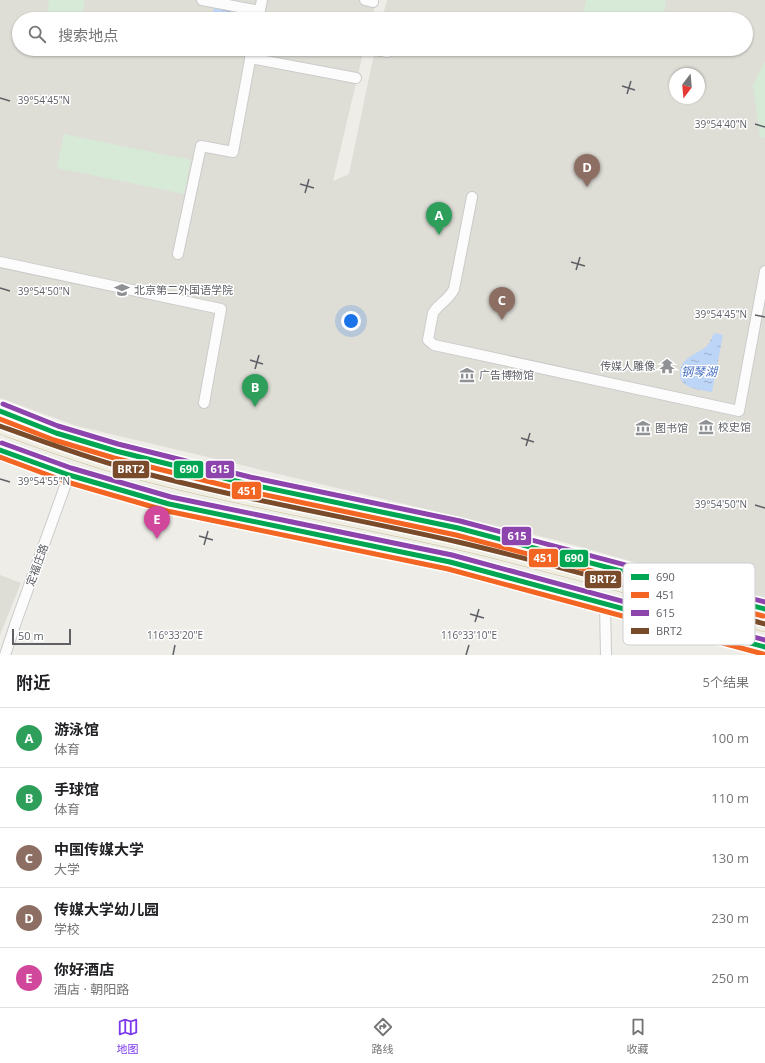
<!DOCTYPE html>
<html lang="zh">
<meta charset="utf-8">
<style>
:root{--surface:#fff;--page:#f2f2f2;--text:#202124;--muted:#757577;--line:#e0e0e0;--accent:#7c3aed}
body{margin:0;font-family:"Open Sans","Noto Sans SC",sans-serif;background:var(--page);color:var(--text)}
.compass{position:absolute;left:669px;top:68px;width:36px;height:36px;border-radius:50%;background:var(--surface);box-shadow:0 1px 3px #0004;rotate:196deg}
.scale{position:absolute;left:12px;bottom:10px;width:59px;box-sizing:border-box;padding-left:4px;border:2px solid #5e6066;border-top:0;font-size:11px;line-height:14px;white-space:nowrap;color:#5e6066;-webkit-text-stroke:3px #fff;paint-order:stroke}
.you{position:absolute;left:351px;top:321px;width:14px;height:14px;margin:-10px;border:3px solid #fff;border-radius:50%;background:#1a73e8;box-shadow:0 0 0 6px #1a73e833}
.badge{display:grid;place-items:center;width:26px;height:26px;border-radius:50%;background:var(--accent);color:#fff;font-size:13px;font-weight:700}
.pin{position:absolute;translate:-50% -33px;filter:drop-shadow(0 1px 2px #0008)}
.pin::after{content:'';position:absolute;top:21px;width:14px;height:12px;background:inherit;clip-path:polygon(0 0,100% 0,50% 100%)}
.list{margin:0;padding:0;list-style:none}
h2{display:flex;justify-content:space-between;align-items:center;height:52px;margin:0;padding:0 16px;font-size:17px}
h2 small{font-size:13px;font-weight:400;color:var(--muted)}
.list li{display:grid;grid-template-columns:26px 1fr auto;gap:12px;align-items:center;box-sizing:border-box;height:60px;padding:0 16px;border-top:1px solid var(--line)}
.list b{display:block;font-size:15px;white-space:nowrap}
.list p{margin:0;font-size:13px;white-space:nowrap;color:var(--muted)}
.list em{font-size:13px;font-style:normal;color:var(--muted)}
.icon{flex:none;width:22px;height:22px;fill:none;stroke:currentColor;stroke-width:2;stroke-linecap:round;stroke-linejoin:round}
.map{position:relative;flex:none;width:765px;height:655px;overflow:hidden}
.search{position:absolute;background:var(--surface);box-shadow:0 1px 3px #0004;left:12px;right:12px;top:12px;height:44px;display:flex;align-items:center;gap:10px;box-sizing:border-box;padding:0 14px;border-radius:22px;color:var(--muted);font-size:15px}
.sheet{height:352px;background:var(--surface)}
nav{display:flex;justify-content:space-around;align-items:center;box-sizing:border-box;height:56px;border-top:1px solid var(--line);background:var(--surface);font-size:11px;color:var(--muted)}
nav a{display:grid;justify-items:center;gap:2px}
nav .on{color:var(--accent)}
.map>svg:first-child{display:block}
</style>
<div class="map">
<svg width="765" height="655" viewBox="0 0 765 655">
<defs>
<pattern id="water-ripples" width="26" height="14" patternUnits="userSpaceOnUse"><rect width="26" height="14" fill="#bdd5f7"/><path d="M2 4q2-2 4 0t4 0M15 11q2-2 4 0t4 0" fill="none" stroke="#9db0cc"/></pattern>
</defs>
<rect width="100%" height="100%" fill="#eeede8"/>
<path fill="#deddd6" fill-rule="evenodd" d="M0,0H376L372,19H19V49H364L333,181L349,174L375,49H746V19H382L387,0H765V599L556,540L77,426L0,398ZM675,74H699V98H675Z
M0,575L21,583L0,635Z"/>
<path fill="#d6ead7" d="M49,0H85L81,19L47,12Z
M586,0H666L663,19H582Z
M765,61V138L760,137L753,85Z
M64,134L191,160L184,194L57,168Z"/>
<path fill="url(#water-ripples)" d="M214,7L250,14L249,19H212Z
M714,333L723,335L712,392C702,390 682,389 680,376C679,358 695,355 706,347C710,343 712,338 714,333Z"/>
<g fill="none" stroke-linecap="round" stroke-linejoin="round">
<g stroke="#cbcbca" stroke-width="12">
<path id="minor" d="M202,0L260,11
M365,0L373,2
M258,19L262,0
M372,49L387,52
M250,58L356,78
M472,197L454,289C448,301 439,303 433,313L428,340L434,345L739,411L765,271
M178,254L201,146L233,152L252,49
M0,262L221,309L204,403
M0,411L56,433L116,451L248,484L458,528L765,609
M0,450L69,475L169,504L450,562L765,647
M605,603L606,655
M5,655L16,622L69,475"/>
</g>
<g stroke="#c6be95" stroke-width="16">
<path id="highway" d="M0,426C44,442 87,458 132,470C239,499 349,517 458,542C561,566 663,596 765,624"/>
</g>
<use href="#minor" stroke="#fcfcfc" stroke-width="10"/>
<use href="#highway" stroke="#f0eee2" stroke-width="15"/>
<g stroke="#fff" stroke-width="8">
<path id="bus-1" d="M0,411L56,433L116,451L248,484L458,528L765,609
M0,450L69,475L169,504L450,562L765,647"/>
</g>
<g stroke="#fff" stroke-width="8">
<path id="bus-2" d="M0,419L54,440L114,458L247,491L456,535L763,616
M0,457L67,482L167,511L448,569L763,654"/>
</g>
<g stroke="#fff" stroke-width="8">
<path id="bus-3" d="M3,404L58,426L118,444L250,477L460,521L765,602
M2,443L71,468L171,497L452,555L765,640"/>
</g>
<g stroke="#fff" stroke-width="8">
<path id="bus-4" d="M0,426C44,442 87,458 132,470C239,499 349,517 458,542C561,566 663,596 765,624"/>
</g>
<use href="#bus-1" stroke="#00a651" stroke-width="5"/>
<use href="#bus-2" stroke="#f26522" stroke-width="5"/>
<use href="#bus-3" stroke="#8e44ad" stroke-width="5"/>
<use href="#bus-4" stroke="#7a4b2a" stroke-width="5"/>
</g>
<path fill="none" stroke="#5e6066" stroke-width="1.5" d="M622,86L635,90M627,94L631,81M0,98L10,101M755,124L765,127M300,184L314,188M305,193L309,179M571,262L585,266M576,270L580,257M0,288L10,291M755,315L765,317M250,360L263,364M255,369L259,355M521,438L534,442M526,446L530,433M0,479L10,482M755,505L765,508M199,536L213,540M204,545L208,531M470,614L484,618M475,622L479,609M173,655L175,645M466,655L469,645"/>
<defs>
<g id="university-bare" transform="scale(1.2)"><path d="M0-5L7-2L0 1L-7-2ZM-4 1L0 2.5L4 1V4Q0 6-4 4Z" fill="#909194" stroke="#fff" stroke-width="2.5" paint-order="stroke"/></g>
<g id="temple-bare" transform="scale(1.2)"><path d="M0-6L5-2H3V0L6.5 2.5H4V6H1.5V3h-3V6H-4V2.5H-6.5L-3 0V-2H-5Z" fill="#909194" stroke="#fff" stroke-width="2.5" paint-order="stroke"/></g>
<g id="museum-bare" transform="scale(1.2)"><path d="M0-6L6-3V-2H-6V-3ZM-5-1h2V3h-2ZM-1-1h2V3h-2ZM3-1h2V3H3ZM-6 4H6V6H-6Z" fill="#909194" stroke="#fff" stroke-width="2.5" paint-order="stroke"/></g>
</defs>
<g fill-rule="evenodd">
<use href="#university-bare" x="122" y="290"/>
<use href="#temple-bare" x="667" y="366"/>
<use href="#museum-bare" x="467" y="375"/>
<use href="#museum-bare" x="706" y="427"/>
<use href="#museum-bare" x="643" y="428"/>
</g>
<g text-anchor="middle" stroke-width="3" stroke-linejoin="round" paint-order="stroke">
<g font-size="11" fill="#5e6066" stroke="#fff" text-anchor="start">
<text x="134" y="294">北京第二外国语学院</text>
<text x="655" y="370" text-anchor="end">传媒人雕像</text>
<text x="479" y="379">广告博物馆</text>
<text x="718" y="431">校史馆</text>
<text x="655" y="432">图书馆</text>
</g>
<g font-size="11" fill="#5e6066" stroke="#fff">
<text transform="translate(37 565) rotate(-70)" y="4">定福庄路</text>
</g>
<g font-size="12" font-style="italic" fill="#4971c3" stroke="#fff">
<text x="699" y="376">钢琴湖</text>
</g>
</g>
<rect x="623" y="563" width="132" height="82" rx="6" fill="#fff" stroke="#cfcfd1" stroke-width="1"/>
<rect x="631" y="574" width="18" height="6" fill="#00a651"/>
<rect x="631" y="592" width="18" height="6" fill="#f26522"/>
<rect x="631" y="610" width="18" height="6" fill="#8e44ad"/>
<rect x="631" y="628" width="18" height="6" fill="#7a4b2a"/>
<g font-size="11" fill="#5e6066">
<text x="656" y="581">690</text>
<text x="656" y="599">451</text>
<text x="656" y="617">615</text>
<text x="656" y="635">BRT2</text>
</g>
<g font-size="10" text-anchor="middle" fill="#5e6066" stroke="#fff" stroke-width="3" stroke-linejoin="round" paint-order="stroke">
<text x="44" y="104">39°54'45"N</text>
<text x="721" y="128">39°54'40"N</text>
<text x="44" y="295">39°54'50"N</text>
<text x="721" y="318">39°54'45"N</text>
<text x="44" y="485">39°54'55"N</text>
<text x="721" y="508">39°54'50"N</text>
<text x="175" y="639">116°33'20"E</text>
<text x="469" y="639">116°33'10"E</text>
</g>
<g stroke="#fff" stroke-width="1.5">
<rect x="173" y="460" width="31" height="19" rx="4" fill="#00a651"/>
<rect x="205" y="460" width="30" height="19" rx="4" fill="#8e44ad"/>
<rect x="112" y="460" width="38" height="19" rx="4" fill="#7a4b2a"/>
<rect x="231" y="481" width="31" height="19" rx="4" fill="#f26522"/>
<rect x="501" y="526" width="31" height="20" rx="4" fill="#8e44ad"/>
<rect x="528" y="548" width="31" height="20" rx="4" fill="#f26522"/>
<rect x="559" y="549" width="30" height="19" rx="4" fill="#00a651"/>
<rect x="584" y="570" width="38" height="19" rx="4" fill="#7a4b2a"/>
</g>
<g font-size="11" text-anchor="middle" font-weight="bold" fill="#fff">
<text x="189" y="473">690</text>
<text x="220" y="473">615</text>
<text x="131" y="473">BRT2</text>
<text x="247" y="495">451</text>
<text x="517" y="540">615</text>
<text x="543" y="562">451</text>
<text x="574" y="562">690</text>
<text x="603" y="583">BRT2</text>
</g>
</svg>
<svg class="compass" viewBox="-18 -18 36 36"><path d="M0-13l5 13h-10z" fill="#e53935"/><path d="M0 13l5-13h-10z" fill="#757577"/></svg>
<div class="scale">50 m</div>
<div class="you"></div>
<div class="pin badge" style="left:439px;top:235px;background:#2e9e5b">A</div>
<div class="pin badge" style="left:255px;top:407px;background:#2e9e5b">B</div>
<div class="pin badge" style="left:502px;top:320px;background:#8d6e63">C</div>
<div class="pin badge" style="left:587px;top:187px;background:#8d6e63">D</div>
<div class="pin badge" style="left:157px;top:539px;background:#d1479c">E</div>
<div class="search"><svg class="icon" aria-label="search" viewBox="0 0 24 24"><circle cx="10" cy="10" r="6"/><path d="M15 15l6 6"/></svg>搜索地点</div>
</div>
<section class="sheet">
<h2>附近<small>5个结果</small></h2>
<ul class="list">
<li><span class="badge" style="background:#2e9e5b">A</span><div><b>游泳馆</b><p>体育</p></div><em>100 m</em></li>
<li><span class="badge" style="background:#2e9e5b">B</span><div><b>手球馆</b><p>体育</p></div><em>110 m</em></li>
<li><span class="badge" style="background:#8d6e63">C</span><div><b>中国传媒大学</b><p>大学</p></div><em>130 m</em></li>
<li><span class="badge" style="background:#8d6e63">D</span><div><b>传媒大学幼儿园</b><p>学校</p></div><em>230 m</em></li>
<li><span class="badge" style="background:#d1479c">E</span><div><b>你好酒店</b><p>酒店 · 朝阳路</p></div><em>250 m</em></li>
</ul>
</section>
<nav>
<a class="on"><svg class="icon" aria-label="map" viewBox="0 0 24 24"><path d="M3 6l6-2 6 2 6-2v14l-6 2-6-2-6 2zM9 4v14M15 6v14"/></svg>地图</a>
<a><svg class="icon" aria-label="directions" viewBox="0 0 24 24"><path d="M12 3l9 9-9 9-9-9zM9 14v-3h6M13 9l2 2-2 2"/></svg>路线</a>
<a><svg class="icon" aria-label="saved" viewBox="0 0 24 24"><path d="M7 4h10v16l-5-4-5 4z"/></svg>收藏</a>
</nav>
